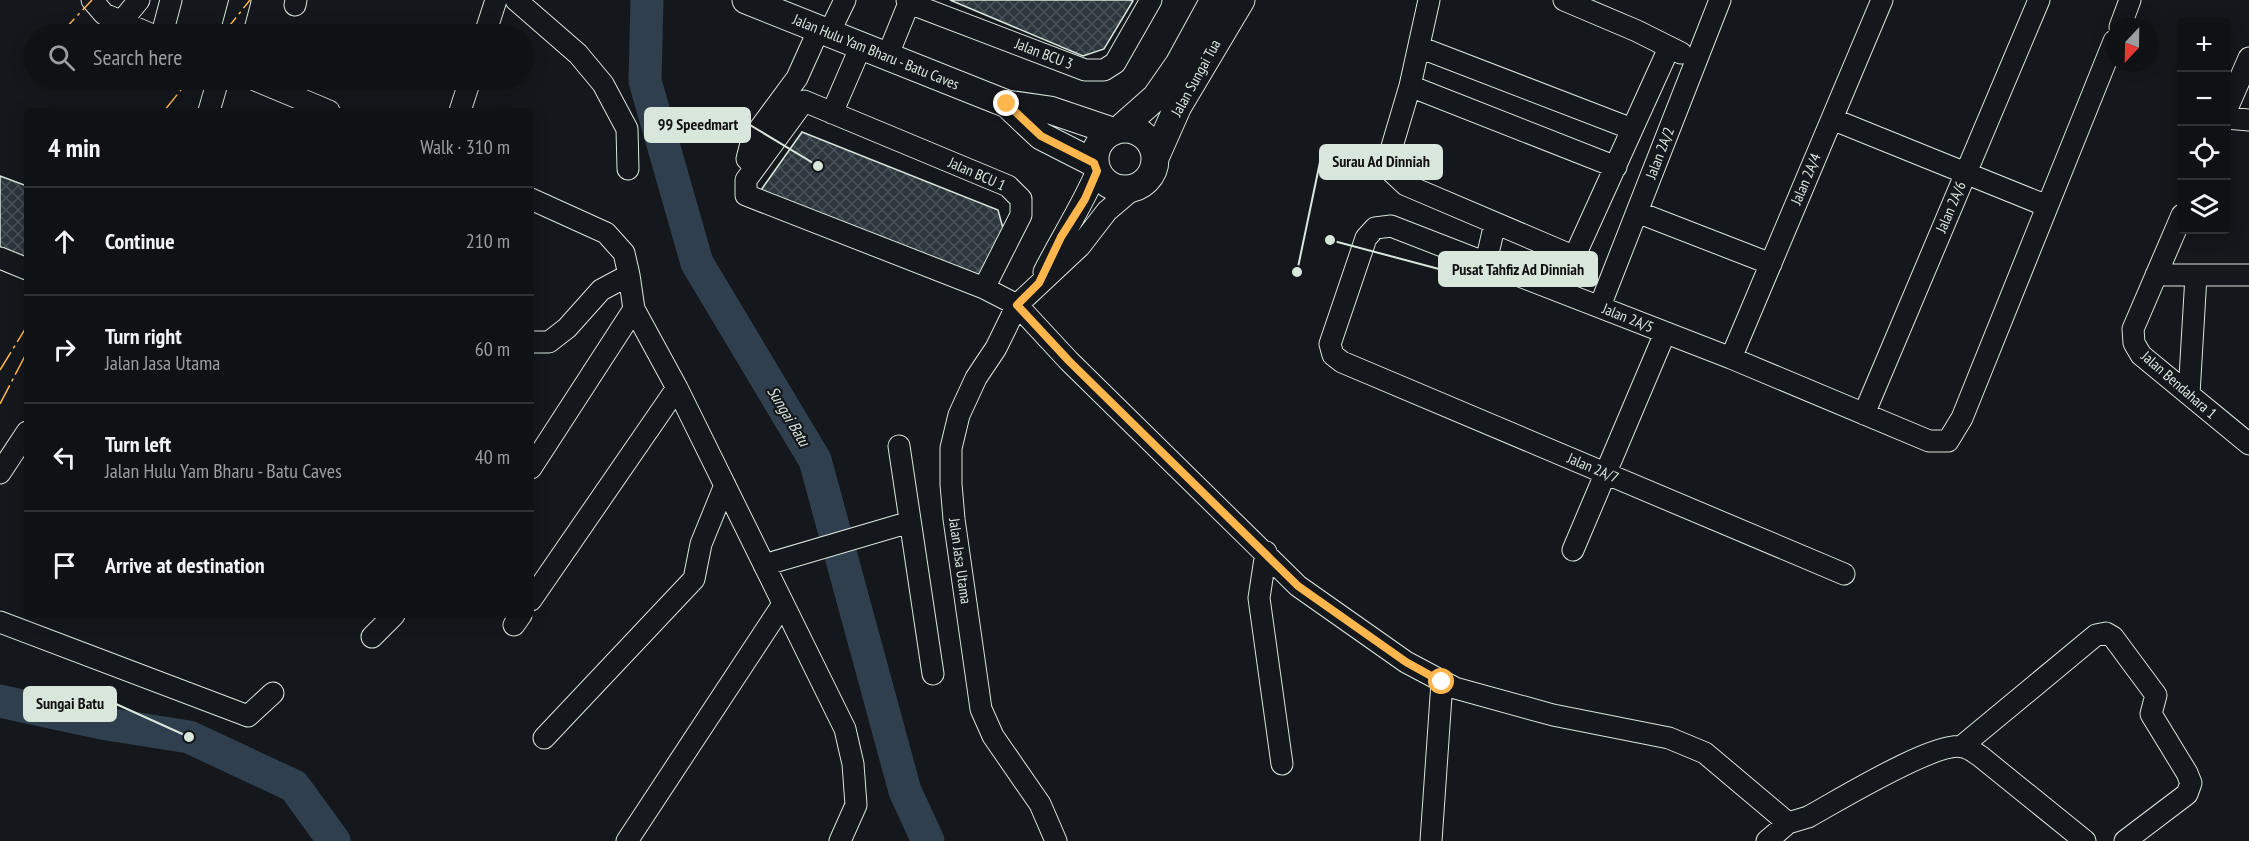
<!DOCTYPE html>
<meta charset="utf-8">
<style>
:root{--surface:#0f1215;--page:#181b1e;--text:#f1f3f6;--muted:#9b9ea0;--line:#2f3234}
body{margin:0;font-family:"PT Sans Narrow",sans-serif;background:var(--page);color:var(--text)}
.controls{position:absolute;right:18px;top:18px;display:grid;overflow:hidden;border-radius:6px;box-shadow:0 3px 15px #0003}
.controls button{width:54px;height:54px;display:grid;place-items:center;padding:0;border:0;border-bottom:2px solid var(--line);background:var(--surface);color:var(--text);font:30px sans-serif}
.compass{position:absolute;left:2105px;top:18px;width:54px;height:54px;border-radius:50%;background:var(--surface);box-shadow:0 3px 15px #0003;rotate:202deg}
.stop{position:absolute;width:18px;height:18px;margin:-14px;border:4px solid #ffb74d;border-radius:50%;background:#fff}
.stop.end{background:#ffb74d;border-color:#fff;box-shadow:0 2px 6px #0008}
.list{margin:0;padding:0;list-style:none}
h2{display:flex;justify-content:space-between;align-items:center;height:78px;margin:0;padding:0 24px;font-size:26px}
h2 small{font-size:20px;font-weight:400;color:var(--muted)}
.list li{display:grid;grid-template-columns:39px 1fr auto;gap:18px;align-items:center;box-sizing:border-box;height:108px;padding:0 24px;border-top:2px solid var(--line)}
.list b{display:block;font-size:22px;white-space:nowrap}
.list p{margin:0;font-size:20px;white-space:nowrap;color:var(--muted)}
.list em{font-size:20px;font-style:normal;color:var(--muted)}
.icon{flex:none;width:33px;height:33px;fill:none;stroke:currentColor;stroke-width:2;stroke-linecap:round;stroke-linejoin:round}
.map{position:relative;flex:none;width:2249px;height:841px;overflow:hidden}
.search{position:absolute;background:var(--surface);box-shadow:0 3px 15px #0003;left:24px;top:24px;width:510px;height:66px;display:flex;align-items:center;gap:15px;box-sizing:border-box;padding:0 21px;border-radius:33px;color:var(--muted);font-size:22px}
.panel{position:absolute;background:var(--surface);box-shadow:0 3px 15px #0003;left:24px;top:108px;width:510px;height:510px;border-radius:6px}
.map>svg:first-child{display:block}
</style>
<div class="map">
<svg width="2249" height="841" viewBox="0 0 2249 841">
<defs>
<pattern id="building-cross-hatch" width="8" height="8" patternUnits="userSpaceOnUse" patternTransform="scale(1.5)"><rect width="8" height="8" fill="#2c363c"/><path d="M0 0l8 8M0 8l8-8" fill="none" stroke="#4a5358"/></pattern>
</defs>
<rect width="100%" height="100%" fill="#14181c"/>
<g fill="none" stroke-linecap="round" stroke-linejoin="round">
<path stroke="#2f3f4d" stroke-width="33" d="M647,0L645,81L697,263L815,460L905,791L928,841
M0,701L101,723L189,737L294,786L334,841"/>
</g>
<path fill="url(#building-cross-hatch)" stroke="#d8e6dc" stroke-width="1.5" d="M950,0H1130L1133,1L1104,49L1083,56Z
M802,132L998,210L1004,232L978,278L761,190Z
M0,176L27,186V257L0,247Z"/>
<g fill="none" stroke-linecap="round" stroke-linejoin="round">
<g stroke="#d8e6dc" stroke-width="23">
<path id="minor" d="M92,0L104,14L150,34
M516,0L578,54L603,84L627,129L628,169
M907,0L909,3L1085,70H1104L1115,63L1151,0
M1429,0L1410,86L1388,160L1391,171L1406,185L1568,254L1573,255L1577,251L1669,48
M1564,0L1637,31L1681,53
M295,5L296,0
M121,22L139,0
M2120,27L2130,0
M829,33L845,0
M162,34L171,0
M231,34L240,0
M485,34L496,0
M1419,47L1632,129
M887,57L909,3
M255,80L329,111
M1410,86L1616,167
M209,111L218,80
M460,111L470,80
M2226,111L2249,58
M832,113L861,46
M2226,118L2249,120
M1832,119L2047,206
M747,159L752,139L797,78L819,29
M531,199L606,233L624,253L629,275L634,309L677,388L845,729L853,764L856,805L840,841
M1637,212L1771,264
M2182,215L2133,329L2134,343L2141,355L2249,444
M0,258L27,269
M1486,262L1495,223
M1044,272C1061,238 1082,206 1097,171
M2156,275H2249
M984,288L746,195V180L804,101L1008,186L1021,199V215L984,288L1017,305L1069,361L1298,586L1406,662L1455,688L1553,715L1669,738L1705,753L1788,823
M1600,306L1720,0
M531,342H549L567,328L601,290L629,275
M1731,358L1882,0
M2189,394L2196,276
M1864,414L2039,0
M899,446L933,674
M531,468L634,309
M0,473L27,432
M1573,550L1665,333
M1266,552L1259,598L1282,764
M764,565L910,522
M1844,574L1342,362L1333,355L1330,344L1366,238L1375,228L1391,226L1731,358L1929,441H1948L1962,418L2114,41
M531,600L677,388
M0,622L248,716L273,693
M514,625L521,615
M372,637L394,615
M544,738L694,579L701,544L725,485
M1962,746L2096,635L2106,633L2113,637L2156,695L2151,714L2187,773L2191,783L2187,794L2125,841
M627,841L783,604
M1056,841L1040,804L993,736L981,709L954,519L951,484V448L959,415L976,378L996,348L1017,305L1080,246L1107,211L1134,188
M1431,841L1442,682
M1767,841L1788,823L1808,817C1836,802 1936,740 1963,747C1969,748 1975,753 1980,756L2085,841"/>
</g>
<g stroke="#d8e6dc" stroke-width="29">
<path id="major" d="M746,0L1007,104L1050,110L1112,131
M1007,104L1041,136L1094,163
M1121,128L1156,97L1179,64L1214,0
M1095 159a30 30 0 1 1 60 0a30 30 0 1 1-60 0Z
M1155,158L1178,106L1241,0"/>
</g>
<use href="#minor" stroke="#14181c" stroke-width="21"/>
<use href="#major" stroke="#14181c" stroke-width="27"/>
<path stroke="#ffb74d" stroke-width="1.5" stroke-dasharray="21 4.5 3 4.5" stroke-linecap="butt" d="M60,34L92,0
M223,34L250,0
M28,68L34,61
M164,111L189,80
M0,370L27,326
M0,404L27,352"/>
</g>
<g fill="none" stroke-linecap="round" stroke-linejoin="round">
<path stroke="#ffb74d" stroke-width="8" d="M1007,104L1041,136L1094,163L1097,171L1085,199L1061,237L1039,283L1017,305L1069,361L1298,586L1406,662L1442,682"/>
</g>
<g text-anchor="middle" stroke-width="4.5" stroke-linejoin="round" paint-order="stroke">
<g font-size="15" fill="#d8e6dc" stroke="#14181c">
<text transform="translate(876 52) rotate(22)" y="5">Jalan Hulu Yam Bharu - Batu Caves</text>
<text transform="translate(1044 54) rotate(21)" y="5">Jalan BCU 3</text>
<text transform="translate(1196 78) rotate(-61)" y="5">Jalan Sungai Tua</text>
<text transform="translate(1660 153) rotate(-69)" y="5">Jalan 2A/2</text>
<text transform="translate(977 174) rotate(24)" y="5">Jalan BCU 1</text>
<text transform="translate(1806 179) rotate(-67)" y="5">Jalan 2A/4</text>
<text transform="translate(1951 207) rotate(-67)" y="5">Jalan 2A/6</text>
<text transform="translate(1628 318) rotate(22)" y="5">Jalan 2A/5</text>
<text transform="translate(2179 385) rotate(41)" y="5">Jalan Bendahara 1</text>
<text transform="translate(1593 468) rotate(23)" y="5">Jalan 2A/7</text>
<text transform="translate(960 561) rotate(82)" y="5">Jalan Jasa Utama</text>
</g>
<g font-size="16" font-style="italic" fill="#d8e6dc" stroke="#14181c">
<text transform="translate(789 416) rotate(59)" y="6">Sungai Batu</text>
</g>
</g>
<path fill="none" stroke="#d8e6dc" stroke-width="2" d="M818 166L750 125M1297 272L1320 162M1330 240L1439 269M189 737L116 704"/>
<g fill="#d8e6dc" stroke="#14181c" stroke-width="2">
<circle cx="818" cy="166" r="6"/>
<circle cx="1297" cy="272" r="6"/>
<circle cx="1330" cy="240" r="6"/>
<circle cx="189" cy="737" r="6"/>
</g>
<g fill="#d8e6dc" stroke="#d8e6dc" stroke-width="2">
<rect x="645" y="108" width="105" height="34" rx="6"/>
<rect x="1320" y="145" width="122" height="34" rx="6"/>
<rect x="1439" y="252" width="158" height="34" rx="6"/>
<rect x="24" y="687" width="92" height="34" rx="6"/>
</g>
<g font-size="16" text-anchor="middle" font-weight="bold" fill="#111">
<text x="698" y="130">99 Speedmart</text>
<text x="1381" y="167">Surau Ad Dinniah</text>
<text x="1518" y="275">Pusat Tahfiz Ad Dinniah</text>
<text x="70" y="709">Sungai Batu</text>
</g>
</svg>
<div class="controls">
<button>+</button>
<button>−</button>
<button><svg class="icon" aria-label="locate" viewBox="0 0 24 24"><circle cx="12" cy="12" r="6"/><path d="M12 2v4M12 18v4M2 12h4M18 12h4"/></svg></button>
<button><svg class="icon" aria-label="layers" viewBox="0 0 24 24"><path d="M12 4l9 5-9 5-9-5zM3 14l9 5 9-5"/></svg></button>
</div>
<svg class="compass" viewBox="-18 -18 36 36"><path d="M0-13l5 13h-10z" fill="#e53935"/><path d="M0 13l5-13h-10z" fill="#9b9ea0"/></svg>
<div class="stop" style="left:1442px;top:682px"></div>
<div class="stop end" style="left:1007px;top:104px"></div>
<div class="search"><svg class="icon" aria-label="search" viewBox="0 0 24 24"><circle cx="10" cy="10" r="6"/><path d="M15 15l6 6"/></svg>Search here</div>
<section class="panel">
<h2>4 min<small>Walk · 310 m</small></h2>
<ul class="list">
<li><svg class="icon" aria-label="ahead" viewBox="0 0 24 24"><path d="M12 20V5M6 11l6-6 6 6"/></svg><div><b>Continue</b></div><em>210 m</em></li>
<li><svg class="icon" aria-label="right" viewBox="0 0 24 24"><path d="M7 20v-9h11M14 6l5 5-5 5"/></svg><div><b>Turn right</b><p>Jalan Jasa Utama</p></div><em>60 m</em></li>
<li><svg class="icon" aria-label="left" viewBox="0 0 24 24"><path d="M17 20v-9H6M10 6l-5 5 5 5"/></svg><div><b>Turn left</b><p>Jalan Hulu Yam Bharu - Batu Caves</p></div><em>40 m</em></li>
<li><svg class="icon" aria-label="arrive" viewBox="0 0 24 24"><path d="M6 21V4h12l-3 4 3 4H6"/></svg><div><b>Arrive at destination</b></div></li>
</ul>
</section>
</div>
